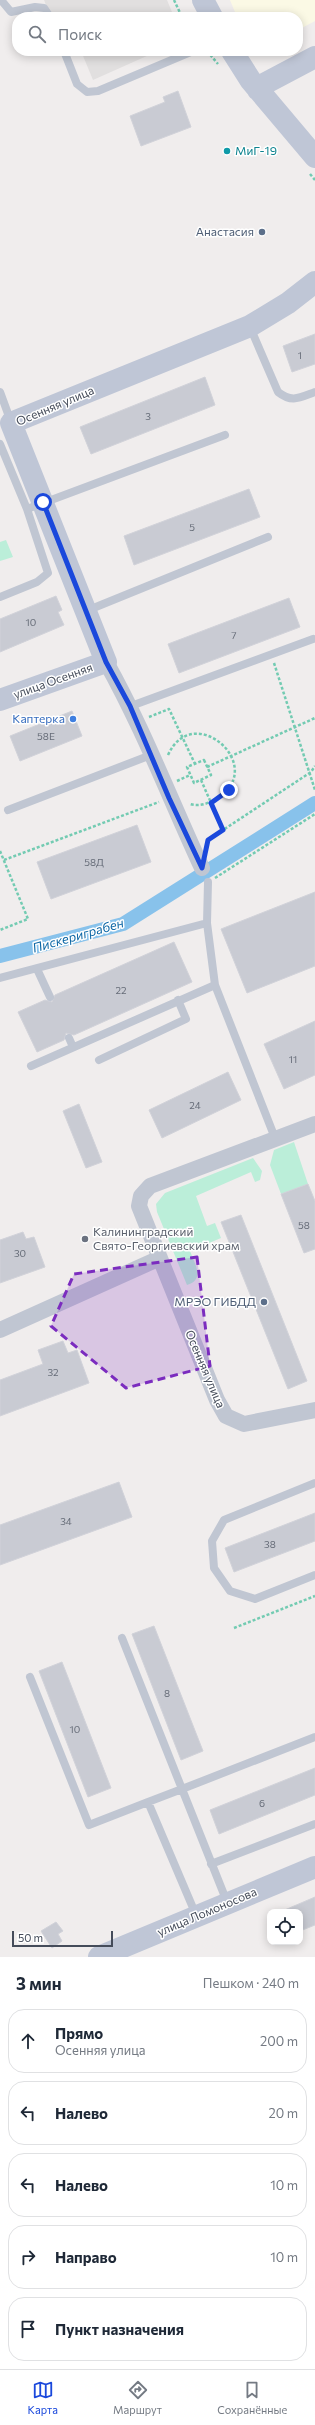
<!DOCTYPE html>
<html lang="ru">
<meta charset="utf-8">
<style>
:root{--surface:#fff;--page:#f6f6f7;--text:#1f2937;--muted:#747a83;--line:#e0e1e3;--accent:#1a48dc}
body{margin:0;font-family:Commissioner,sans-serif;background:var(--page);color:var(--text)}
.controls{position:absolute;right:12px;bottom:12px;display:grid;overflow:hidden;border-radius:8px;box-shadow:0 2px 10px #0003}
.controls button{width:36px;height:36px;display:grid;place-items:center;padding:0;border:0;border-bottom:1px solid var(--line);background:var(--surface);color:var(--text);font:20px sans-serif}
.scale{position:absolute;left:12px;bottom:10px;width:101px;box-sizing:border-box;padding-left:4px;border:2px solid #454c5a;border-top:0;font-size:11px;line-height:14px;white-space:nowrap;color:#454c5a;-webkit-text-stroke:3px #fff;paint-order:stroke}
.stop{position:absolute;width:12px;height:12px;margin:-9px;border:3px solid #1a48dc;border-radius:50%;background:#fff}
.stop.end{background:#1a48dc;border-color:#fff;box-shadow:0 1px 4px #0008}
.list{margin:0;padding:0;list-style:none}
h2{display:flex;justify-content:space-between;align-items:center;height:52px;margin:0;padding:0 16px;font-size:17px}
h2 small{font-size:13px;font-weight:400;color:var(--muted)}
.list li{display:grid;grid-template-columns:26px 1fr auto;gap:12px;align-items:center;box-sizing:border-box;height:64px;margin:0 8px 8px;padding:0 8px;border:1px solid var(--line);border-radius:16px}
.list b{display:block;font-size:15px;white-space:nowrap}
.list p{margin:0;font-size:13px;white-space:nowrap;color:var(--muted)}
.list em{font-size:13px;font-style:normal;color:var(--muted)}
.icon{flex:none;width:22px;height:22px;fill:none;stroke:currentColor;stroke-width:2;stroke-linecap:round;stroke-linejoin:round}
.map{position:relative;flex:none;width:315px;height:1957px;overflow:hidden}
.search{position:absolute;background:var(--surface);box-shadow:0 2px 10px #0003;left:12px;right:12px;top:12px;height:44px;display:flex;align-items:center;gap:10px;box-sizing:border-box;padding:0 14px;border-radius:16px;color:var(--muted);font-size:15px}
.sheet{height:412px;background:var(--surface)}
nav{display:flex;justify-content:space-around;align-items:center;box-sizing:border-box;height:56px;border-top:1px solid var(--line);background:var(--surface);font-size:11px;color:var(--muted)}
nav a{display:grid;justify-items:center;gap:2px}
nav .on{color:var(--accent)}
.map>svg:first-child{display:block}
</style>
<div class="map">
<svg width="315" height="1957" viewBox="0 0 315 1957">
<rect width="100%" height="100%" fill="#f0eded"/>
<path fill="#fbf9e5" d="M230,0H315V21L298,30V17H237Z"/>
<path fill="#e1dfdf" d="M44,0H167L174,17H51Z
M81,51H158L93,80Z"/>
<path fill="#bbeed9" d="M6,540L13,557L0,561V542Z
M294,1142L308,1184L281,1194L270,1165L274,1150Z
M253,1158L262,1171L260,1180L255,1182L251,1172L196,1196L207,1226L215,1223L221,1238L190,1251C195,1264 205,1280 187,1285L157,1212L156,1204L165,1193Z"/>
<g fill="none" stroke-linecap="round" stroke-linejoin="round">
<path stroke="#88c2eb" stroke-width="14" d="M0,956L123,924L315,803"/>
</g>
<path fill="#c9cbd3" stroke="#d1d2d9" d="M178,91L191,127L141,146L130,116L165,102L163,97Z
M315,334V364L292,372L283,346Z
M205,377L215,405L91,454L80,427Z
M249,489L260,517L134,565L124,536Z
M56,596L62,610L58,612L64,625L0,652V619Z
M289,598L300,627L179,673L168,644Z
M72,711L82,736L20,761L10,736Z
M137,825L151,862L51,899L37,862Z
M315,892V966L247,993L221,929Z
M174,942L192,982L74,1035L66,1033L64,1040L37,1052L18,1012L45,1000L52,1002L55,995Z
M315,1021V1075L284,1089L264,1044Z
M228,1072L241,1100L162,1138L149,1110Z
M79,1104L102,1162L86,1168L63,1111Z
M308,1184L315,1201V1249L304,1253L281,1194Z
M241,1215L307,1381L288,1389L221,1222Z
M23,1232L26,1239L34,1237L45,1267L0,1283V1240Z
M63,1341L68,1353L77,1350L89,1383L0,1416V1380L43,1364L38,1350Z
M119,1482L132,1517L0,1565V1525Z
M315,1513V1541L234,1572L225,1548Z
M154,1626L203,1751L181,1760L132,1634Z
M62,1662L111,1788L88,1797L39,1671Z
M315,1768V1795L219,1834L210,1810Z
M315,1897V1925L300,1931V1912H280Z
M56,1922L63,1931L58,1934L62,1941L52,1948L41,1931Z"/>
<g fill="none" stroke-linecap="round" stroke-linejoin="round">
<path stroke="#73cbb2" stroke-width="2.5" stroke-dasharray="3 2" stroke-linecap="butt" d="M174,0L182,17
M207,51L218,64
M310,174L315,180
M274,663L315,790
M149,717L169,709L195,764
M168,755C193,700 267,765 219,797C210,803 200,807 190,804
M204,760L211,775L194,783L187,767Z
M207,767L315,718
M201,780L223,830
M177,781L190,775
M207,845L208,840L311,772L315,766
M0,851L28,919L0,930
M4,860L159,802
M215,878L315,814
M234,1628L315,1596"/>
<path stroke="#c0c6d2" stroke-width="8" d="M1,0L11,12L35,7L44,8L50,17
M64,51L77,84L87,92L98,91L193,51
M250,327L278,392C292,403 299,398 315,392
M0,392L11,422
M0,444L27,509L48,573L37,582L0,597
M27,509L225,435
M86,611L268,537
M131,706L313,639
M8,810L151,755
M207,923L208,882
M37,969L50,997
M0,978L207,923L215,985L275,1138
M69,1038L73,1047
M99,1060L186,1019L178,1000
M31,1066L215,985
M315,1483L224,1520L212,1541L214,1568L230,1591L255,1599L315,1575
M122,1638L182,1789L148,1802
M30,1677L89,1825L148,1802L196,1915
M211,1864L315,1824
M227,1902L182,1789L315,1737"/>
<path stroke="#c0c6d2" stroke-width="16" d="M106,662C143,728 170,799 202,868
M315,1124L150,1186L141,1196L139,1206L217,1400L226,1416L244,1424L315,1410
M0,1330L160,1258"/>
<path stroke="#bfc6d6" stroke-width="22" d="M203,0L212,17
M232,51L251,81L315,157
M258,90L264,84L315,57
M0,700L106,662L11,423L250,326L288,303L315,282
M99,1957L315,1867"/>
</g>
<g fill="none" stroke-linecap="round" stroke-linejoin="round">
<path stroke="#1a48dc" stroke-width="5" d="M43,502L106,662L130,706L169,798L202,868L208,840L223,830L211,803L229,790"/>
</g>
<path fill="#7b2cbf" fill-opacity="0.2" stroke="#7b2cbf" stroke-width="3" stroke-dasharray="8 5" stroke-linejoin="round" d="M197,1257L210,1366L126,1388L51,1326L74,1274Z"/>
<circle fill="#0f9aa8" stroke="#fff" stroke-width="1.5" cx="227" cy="151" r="4"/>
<g fill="#5c6f8a" stroke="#fff" stroke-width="1.5">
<circle cx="262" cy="232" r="4"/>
<circle cx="264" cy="1302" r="4"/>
</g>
<circle fill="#3f7fe0" stroke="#fff" stroke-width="1.5" cx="73" cy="719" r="4"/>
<circle fill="#6b7280" stroke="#fff" stroke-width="1.5" cx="85" cy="1239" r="4"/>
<g text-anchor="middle" stroke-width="3" stroke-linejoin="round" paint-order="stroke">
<g font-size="10" fill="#666c78">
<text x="300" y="359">1</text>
<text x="148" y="420">3</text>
<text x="192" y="531">5</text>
<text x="31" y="626">10</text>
<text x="234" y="639">7</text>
<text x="46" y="740">58Е</text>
<text x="94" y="866">58Д</text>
<text x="121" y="994">22</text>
<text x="293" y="1063">11</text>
<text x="195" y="1109">24</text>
<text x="304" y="1229">58</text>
<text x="20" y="1257">30</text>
<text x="53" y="1376">32</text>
<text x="66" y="1525">34</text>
<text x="270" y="1548">38</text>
<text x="167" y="1697">8</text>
<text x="75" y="1733">10</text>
<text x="262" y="1807">6</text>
</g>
<g font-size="12" fill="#0d838f" stroke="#fff" text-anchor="start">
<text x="235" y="155">МиГ-19</text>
</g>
<g font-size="12" fill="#4e5e75" stroke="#fff" text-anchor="end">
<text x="254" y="236">Анастасия</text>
<text x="256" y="1306">МРЭО ГИБДД</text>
</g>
<g font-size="12" fill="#454c5a" stroke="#fff">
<text transform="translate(55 406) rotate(-23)" y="4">Осенняя улица</text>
<text transform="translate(53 681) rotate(-20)" y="4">улица Осенняя</text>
<text transform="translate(205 1369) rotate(67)" y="4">Осенняя улица</text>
<text transform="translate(207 1912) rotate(-23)" y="4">улица Ломоносова</text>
</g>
<g font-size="12" fill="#366cbe" stroke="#fff" text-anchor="end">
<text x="65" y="723">Каптерка</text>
</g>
<g font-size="12" fill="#5b616d" stroke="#fff" text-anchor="start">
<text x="93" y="1236">Калининградский<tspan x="93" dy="14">Свято-Георгиевский храм</tspan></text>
</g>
<g font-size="13" font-style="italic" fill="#0d67a5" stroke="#fff">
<text transform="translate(78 935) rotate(-16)" y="5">Пискериграбен</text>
</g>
</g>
</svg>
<div class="controls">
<button><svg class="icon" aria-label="locate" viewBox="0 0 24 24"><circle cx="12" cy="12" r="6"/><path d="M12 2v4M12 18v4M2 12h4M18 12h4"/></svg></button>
</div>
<div class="scale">50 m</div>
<div class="stop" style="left:43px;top:502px"></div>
<div class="stop end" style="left:229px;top:790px"></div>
<div class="search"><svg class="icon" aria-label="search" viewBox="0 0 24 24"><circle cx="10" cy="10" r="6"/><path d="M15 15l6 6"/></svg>Поиск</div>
</div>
<section class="sheet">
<h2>3 мин<small>Пешком · 240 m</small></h2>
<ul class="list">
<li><svg class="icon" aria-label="ahead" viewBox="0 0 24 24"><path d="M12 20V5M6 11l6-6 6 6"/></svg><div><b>Прямо</b><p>Осенняя улица</p></div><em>200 m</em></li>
<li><svg class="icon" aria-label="left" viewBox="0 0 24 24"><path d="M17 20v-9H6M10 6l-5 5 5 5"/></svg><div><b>Налево</b></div><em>20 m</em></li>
<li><svg class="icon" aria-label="left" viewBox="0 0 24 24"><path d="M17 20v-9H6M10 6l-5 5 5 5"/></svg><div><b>Налево</b></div><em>10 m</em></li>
<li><svg class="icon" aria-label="right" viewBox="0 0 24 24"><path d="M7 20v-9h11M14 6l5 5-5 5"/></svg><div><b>Направо</b></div><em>10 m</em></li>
<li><svg class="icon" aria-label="arrive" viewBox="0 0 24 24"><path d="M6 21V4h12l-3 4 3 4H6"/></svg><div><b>Пункт назначения</b></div></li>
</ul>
</section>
<nav>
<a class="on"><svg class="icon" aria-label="map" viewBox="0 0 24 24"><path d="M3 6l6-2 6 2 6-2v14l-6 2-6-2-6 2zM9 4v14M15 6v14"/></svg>Карта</a>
<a><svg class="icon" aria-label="directions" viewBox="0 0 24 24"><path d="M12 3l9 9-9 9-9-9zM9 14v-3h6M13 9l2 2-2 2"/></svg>Маршрут</a>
<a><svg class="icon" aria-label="saved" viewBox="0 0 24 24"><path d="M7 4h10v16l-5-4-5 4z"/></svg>Сохранённые</a>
</nav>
